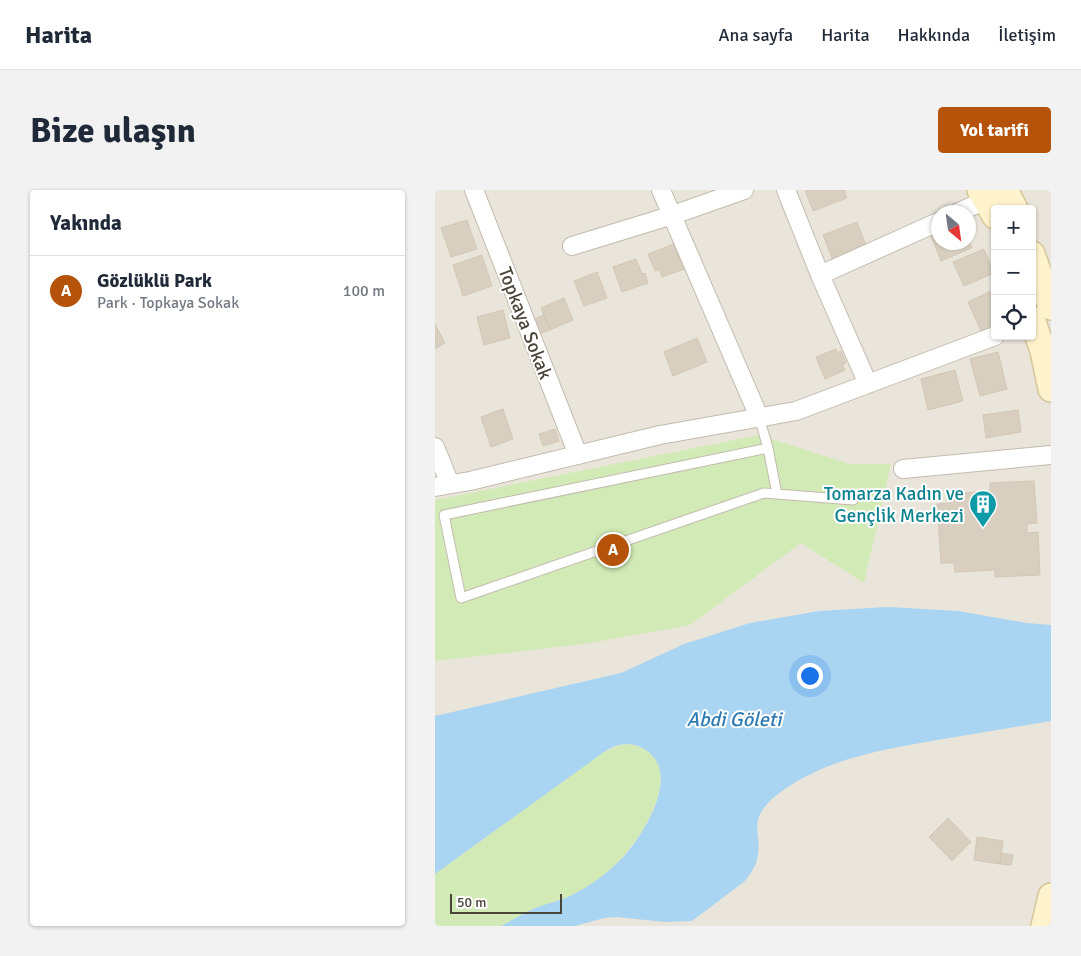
<!DOCTYPE html>
<html lang="tr">
<meta charset="utf-8">
<style>
:root{--surface:#fff;--page:#f2f2f3;--text:#1f2937;--muted:#747a83;--line:#e0e1e3;--accent:#b45309}
body{margin:0;font-family:Signika,sans-serif;background:var(--page);color:var(--text)}
.controls{position:absolute;right:15px;top:15px;display:grid;overflow:hidden;border-radius:5px;box-shadow:0 1px 4px #0004}
.controls button{width:45px;height:45px;display:grid;place-items:center;padding:0;border:0;border-bottom:1px solid var(--line);background:var(--surface);color:var(--text);font:25px sans-serif}
.compass{position:absolute;left:496px;top:15px;width:45px;height:45px;border-radius:50%;background:var(--surface);box-shadow:0 1px 4px #0004;rotate:151deg}
.scale{position:absolute;left:15px;bottom:12px;width:112px;box-sizing:border-box;padding-left:5px;border:2px solid #4b4439;border-top:0;font-size:14px;line-height:18px;white-space:nowrap;color:#4b4439;-webkit-text-stroke:4px #fff;paint-order:stroke}
.you{position:absolute;left:374px;top:485px;width:18px;height:18px;margin:-12px;border:4px solid #fff;border-radius:50%;background:#1a73e8;box-shadow:0 0 0 8px #1a73e833}
.badge{display:grid;place-items:center;width:32px;height:32px;border-radius:50%;background:var(--accent);color:#fff;font-size:16px;font-weight:700}
.pin{position:absolute;translate:-50% -50%;border:2px solid #fff;box-shadow:0 1px 5px #0006}
.list{margin:0;padding:0;list-style:none}
h2{display:flex;justify-content:space-between;align-items:center;height:65px;margin:0;padding:0 20px;font-size:21px}
h2 small{font-size:16px;font-weight:400;color:var(--muted)}
.list li{display:grid;grid-template-columns:32px 1fr auto;gap:15px;align-items:center;box-sizing:border-box;height:70px;padding:0 20px;border-top:1px solid var(--line)}
.list b{display:block;font-size:19px;white-space:nowrap}
.list p{margin:0;font-size:16px;white-space:nowrap;color:var(--muted)}
.list em{font-size:16px;font-style:normal;color:var(--muted)}
.icon{flex:none;width:28px;height:28px;fill:none;stroke:currentColor;stroke-width:2;stroke-linecap:round;stroke-linejoin:round}
.map{position:relative;flex:none;width:616px;height:736px;overflow:hidden;border-radius:5px}
header{display:flex;align-items:center;gap:30px;box-sizing:border-box;height:70px;padding:0 25px;background:var(--surface);border-bottom:1px solid var(--line)}
header strong{font-size:24px}
nav{display:flex;gap:28px;margin-inline-start:auto;font-size:18px}
.intro{display:flex;align-items:center;justify-content:space-between;box-sizing:border-box;height:120px;padding:0 30px}
h1{margin:0;font-size:35px}
.button{padding:12px 22px;border-radius:5px;background:var(--accent);color:#fff;font-size:18px;font-weight:700}
main{display:flex;gap:30px;padding:0 30px}
aside{flex:1;background:var(--surface);border-radius:5px;box-shadow:0 1px 4px #0004}
.map>svg:first-child{display:block}
</style>
<header>
<strong>Harita</strong>
<nav><a>Ana sayfa</a><a>Harita</a><a>Hakkında</a><a>İletişim</a></nav>
</header>
<div class="intro"><h1>Bize ulaşın</h1><a class="button">Yol tarifi</a></div>
<main>
<aside>
<h2>Yakında<small></small></h2>
<ul class="list">
<li><span class="badge">A</span><div><b>Gözlüklü Park</b><p>Park · Topkaya Sokak</p></div><em>100 m</em></li>
</ul>
</aside>
<div class="map">
<svg width="616" height="736" viewBox="0 0 616 736">
<rect width="100%" height="100%" fill="#f6f3ec"/>
<path fill="#eae5da" fill-rule="evenodd" d="M0,0H616V736H0ZM560,19H597V146H560ZM503,22H534V52H503Z"/>
<path fill="#d2eab5" d="M324,245L415,274H456L429,393L366,353L255,435L149,454L0,471V310Z
M193,554C255,564 214,637 190,664C179,677 166,688 152,697C137,707 120,711 103,717C90,722 78,733 65,736C59,736 52,736 46,736C31,736 15,736 0,736V684L169,562L185,555Z"/>
<path fill="#a9d4f2" d="M453,417L523,421L592,433L616,435V531C580,537 544,543 508,549C453,559 400,566 353,597C346,602 338,607 332,614C315,634 326,643 323,664C322,675 316,683 310,691L257,731L230,732L182,727L169,728L140,736H66C78,730 90,722 103,717C114,713 125,711 135,706C156,696 174,682 190,665C211,641 250,577 205,557C192,551 180,555 169,562L0,684V526L186,483L249,454L315,433L384,421Z"/>
<path fill="#d8cfc1" stroke="#d3c7b4" d="M370,0H409L412,8L378,21Z
M32,30L42,59L16,67L6,38Z
M422,32L433,61L399,73L388,45Z
M503,42V52H534V51L537,58L506,71L496,46Z
M239,54L245,68L248,67L252,78L227,87L224,79L220,81L213,64Z
M549,59L559,83L529,96L518,72Z
M47,65L57,96L28,106L18,75Z
M201,69L207,84L210,83L213,93L187,102L178,77Z
M162,82L172,108L149,116L139,91Z
M560,99V138L547,143L533,112Z
M129,108L138,130L115,140L106,118Z
M68,120L75,148L49,155L42,127Z
M109,125L115,140L101,145L95,131Z
M0,134L10,153L0,159Z
M262,148L272,172L238,186L229,162Z
M401,159L402,163L406,161L411,173L407,175L410,180L390,189L381,167Z
M563,162L572,199L545,206L535,169Z
M520,180L528,211L493,220L486,189Z
M68,219L78,249L56,257L46,227Z
M583,220L586,242L551,248L548,225Z
M120,239L124,251L108,256L104,244Z
M599,291L602,333L592,334V343L603,342L605,385L560,387V380L520,382L519,373H506L502,314L516,313L515,304L555,301V293Z
M513,628L536,652L517,671L494,647Z
M542,647L568,651L565,674L539,670Z
M566,663L578,665L576,675L565,674Z"/>
<g fill="none" stroke-linecap="round" stroke-linejoin="round">
<g stroke="#c2bbae" stroke-width="11">
<path id="service" d="M324,227L333,258L342,304
M333,258L9,325L26,408L329,303L418,310"/>
</g>
<g stroke="#c2bbae" stroke-width="20">
<path id="minor" d="M39,0L143,265
M226,0L324,227
M351,0L385,85L433,194
M524,22L551,10
M137,56L238,25L309,0
M385,85L503,32
M0,257L15,294
M468,279L616,265
M0,297L35,291L225,245L361,221L560,146"/>
</g>
<g stroke="#d6c79b" stroke-width="28">
<path id="secondary" d="M545,0L560,26
M570,0L580,19
M597,64L616,117
M597,129L608,161L616,199
M609,736L616,706"/>
</g>
<use href="#service" stroke="#fff" stroke-width="9"/>
<use href="#minor" stroke="#fff" stroke-width="18"/>
<use href="#secondary" stroke="#fff3cd" stroke-width="25"/>
</g>
<defs>
<g id="building-pin" transform="scale(1.4375)"><path d="M0 17L-7.5 6A9.5 9.5 0 1 1 7.5 6Z" fill="#0f9aa8" stroke="#fff"/><path d="M-4-6H4V6H1V3H-1V6H-4ZM-2.5-4.3h1.7v1.8h-1.7ZM.8-4.3h1.7v1.8H.8ZM-2.5-1h1.7V.8h-1.7ZM.8-1h1.7V.8H.8Z" fill="#fff"/></g>
</defs>
<g fill-rule="evenodd">
<use href="#building-pin" x="548" y="314"/>
</g>
<g text-anchor="middle" stroke-width="4" stroke-linejoin="round" paint-order="stroke">
<g font-size="19" fill="#4b4439" stroke="#fff">
<text transform="translate(91 133) rotate(69)" y="7">Topkaya Sokak</text>
</g>
<g font-size="19" fill="#0d838f" stroke="#fff" text-anchor="end">
<text x="529" y="310">Tomarza Kadın ve<tspan x="529" dy="22">Gençlik Merkezi</tspan></text>
</g>
<g font-size="20" font-style="italic" fill="#2e7ab2" stroke="#fff">
<text x="299" y="536">Abdi Göleti</text>
</g>
</g>
</svg>
<div class="controls">
<button>+</button>
<button>−</button>
<button><svg class="icon" aria-label="locate" viewBox="0 0 24 24"><circle cx="12" cy="12" r="6"/><path d="M12 2v4M12 18v4M2 12h4M18 12h4"/></svg></button>
</div>
<svg class="compass" viewBox="-18 -18 36 36"><path d="M0-13l5 13h-10z" fill="#e53935"/><path d="M0 13l5-13h-10z" fill="#747a83"/></svg>
<div class="scale">50 m</div>
<div class="you"></div>
<div class="pin badge" style="left:178px;top:360px">A</div>
</div>
</main>
